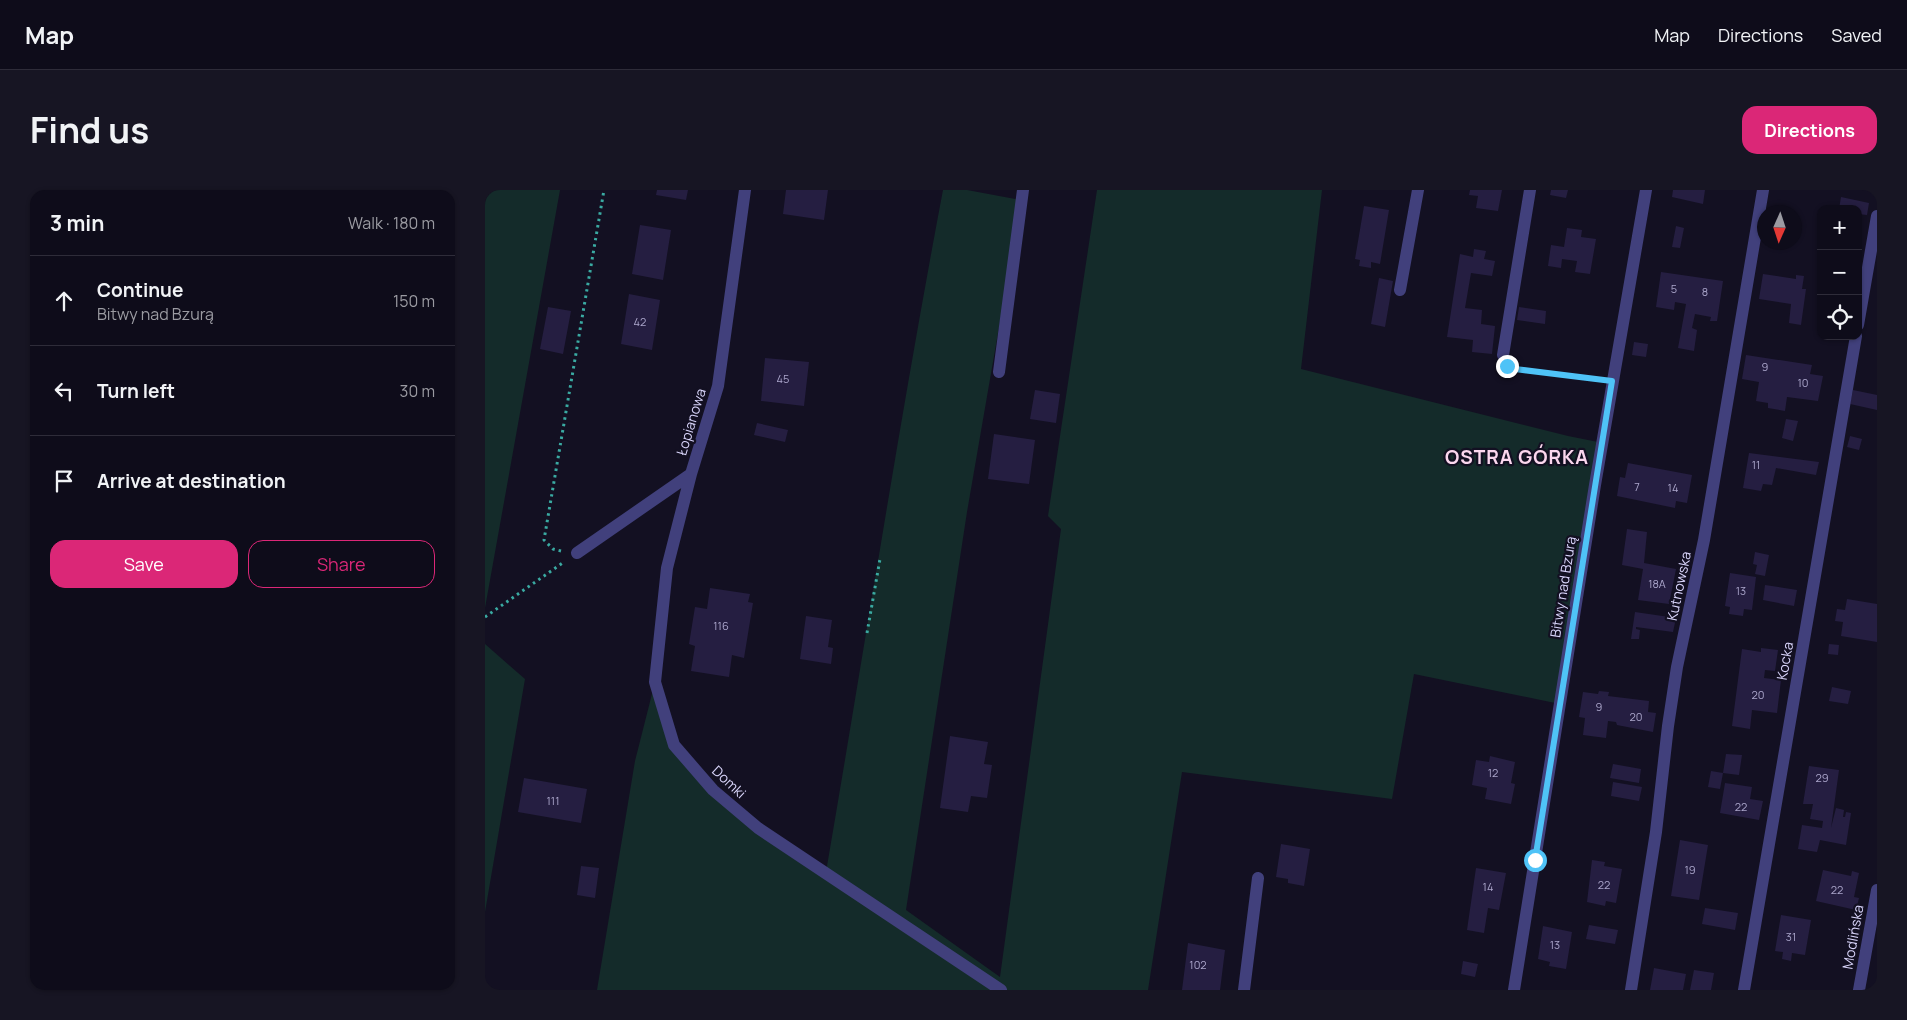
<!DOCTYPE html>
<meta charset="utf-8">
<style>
:root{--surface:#0e0c1a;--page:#171523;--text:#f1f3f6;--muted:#9b9ba2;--line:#2e2c39;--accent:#db2777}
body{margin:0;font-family:Manrope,sans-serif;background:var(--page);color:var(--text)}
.controls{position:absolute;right:15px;top:15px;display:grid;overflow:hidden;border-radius:10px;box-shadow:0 1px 4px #0004}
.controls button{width:45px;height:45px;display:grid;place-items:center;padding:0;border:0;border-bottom:1px solid var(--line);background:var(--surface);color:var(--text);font:25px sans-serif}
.compass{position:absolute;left:1272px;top:15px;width:45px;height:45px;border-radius:50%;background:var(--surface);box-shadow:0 1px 4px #0004;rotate:183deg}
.stop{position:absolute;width:15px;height:15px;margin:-11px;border:4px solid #4fc3f7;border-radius:50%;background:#fff}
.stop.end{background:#4fc3f7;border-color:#fff;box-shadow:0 1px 5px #0008}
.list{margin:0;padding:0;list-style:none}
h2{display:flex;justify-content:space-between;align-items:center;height:65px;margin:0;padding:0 20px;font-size:21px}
h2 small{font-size:16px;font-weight:400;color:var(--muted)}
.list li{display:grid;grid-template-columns:32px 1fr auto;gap:15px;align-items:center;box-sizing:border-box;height:90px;padding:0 20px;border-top:1px solid var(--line)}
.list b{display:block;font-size:19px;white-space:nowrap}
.list p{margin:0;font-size:16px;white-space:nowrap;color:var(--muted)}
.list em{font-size:16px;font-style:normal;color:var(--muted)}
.actions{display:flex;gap:10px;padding:15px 20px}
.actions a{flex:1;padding:11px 0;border:1px solid var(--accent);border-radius:15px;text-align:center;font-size:18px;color:var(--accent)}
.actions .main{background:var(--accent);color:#fff}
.icon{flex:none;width:28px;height:28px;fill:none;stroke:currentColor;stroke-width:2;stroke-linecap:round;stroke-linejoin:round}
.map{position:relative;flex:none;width:1392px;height:800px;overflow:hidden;border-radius:15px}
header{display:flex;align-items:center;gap:30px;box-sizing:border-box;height:70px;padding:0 25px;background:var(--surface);border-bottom:1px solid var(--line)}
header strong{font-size:24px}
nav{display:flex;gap:28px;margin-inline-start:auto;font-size:18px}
.intro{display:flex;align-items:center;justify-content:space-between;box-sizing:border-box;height:120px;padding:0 30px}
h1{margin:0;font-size:35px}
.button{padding:12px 22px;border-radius:15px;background:var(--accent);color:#fff;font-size:18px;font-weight:700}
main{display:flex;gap:30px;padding:0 30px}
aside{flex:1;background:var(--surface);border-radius:15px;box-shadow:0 1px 4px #0004}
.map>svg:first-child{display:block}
</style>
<header>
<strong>Map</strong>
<nav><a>Map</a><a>Directions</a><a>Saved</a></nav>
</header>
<div class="intro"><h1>Find us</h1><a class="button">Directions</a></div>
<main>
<aside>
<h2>3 min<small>Walk · 180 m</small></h2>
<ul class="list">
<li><svg class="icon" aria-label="ahead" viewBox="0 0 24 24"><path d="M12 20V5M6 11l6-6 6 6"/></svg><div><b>Continue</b><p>Bitwy nad Bzurą</p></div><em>150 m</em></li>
<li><svg class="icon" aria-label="left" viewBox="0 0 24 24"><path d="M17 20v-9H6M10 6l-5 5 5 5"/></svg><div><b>Turn left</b></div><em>30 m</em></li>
<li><svg class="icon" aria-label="arrive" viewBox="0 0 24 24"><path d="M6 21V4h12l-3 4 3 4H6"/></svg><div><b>Arrive at destination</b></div></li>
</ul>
<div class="actions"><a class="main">Save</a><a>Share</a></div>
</aside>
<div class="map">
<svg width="1392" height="800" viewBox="0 0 1392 800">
<rect width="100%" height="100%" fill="#131022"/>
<path fill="#142b2a" d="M0,0H75L0,418Z
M458,0H482L536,10L482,322L421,720L515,787L576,339L563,326L612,0H837L816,179L1083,246L1118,253L1075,514L929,484L907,609L697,582L663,800H112L150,571L170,492L189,555L227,600L341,682C380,455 415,227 458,0Z
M0,454L40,489L0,722Z"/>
<path fill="#251e41" d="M172,0H203L201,10L171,5Z
M301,0H343L339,30L298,24Z
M985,0H1017L1013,21L991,18L993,6L984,5Z
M1066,0H1083L1081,8L1065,5Z
M1188,0H1220L1218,14L1187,7Z
M1356,7L1384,13L1382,25L1373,24V19H1354Z
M879,16L904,20L895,74L886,72V78L874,76L875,70L870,69Z
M155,35L186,40L178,90L147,84Z
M1191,36L1199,38L1195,58L1187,57Z
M1082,38L1097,40L1096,47L1111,49L1105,84L1090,82L1092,71L1077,69L1076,78L1063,76L1066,55L1079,57Z
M989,59L1001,61L999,69L1010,71L1007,86L986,83L980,118L997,120L996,134L1010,136L1007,164L987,162L988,150L962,147L975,64L988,67Z
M1176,82L1238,91L1232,131H1225L1226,127L1210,124L1207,138L1212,140L1209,161L1193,158L1201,114L1190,112L1189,120L1171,117Z
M1278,84L1311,89V85L1319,86L1317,99H1321L1316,135L1304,133L1306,114L1274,109Z
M894,88L908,91L900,137L886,134Z
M144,104L175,110L167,160L136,154Z
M63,117L86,121L78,164L55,159Z
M1034,117L1061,121L1060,134L1032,130Z
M1149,152L1163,154L1161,167L1147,165Z
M1261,165L1327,175L1325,184L1338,186L1333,211L1302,207L1300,221L1283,218V213L1271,211L1274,192L1257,189Z
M280,168L324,172L319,216L276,211Z
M550,200L575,204L571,233L545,229Z
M1368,200L1392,205V220L1365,214Z
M1301,229L1313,231L1308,251L1297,248Z
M272,233L303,240L300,252L269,245Z
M509,244L550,250L544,294L503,289Z
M1365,246L1377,249L1374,260L1362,257Z
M1264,263L1334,272L1331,285L1291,278L1287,295L1278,294L1276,301L1258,298Z
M1143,273L1207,285L1202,313L1191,311L1190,318L1132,306L1135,287L1140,288Z
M1142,339L1162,342L1159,373L1191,379L1184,414L1153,410L1158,379L1137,375Z
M1270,362L1284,365L1280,386L1270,384L1272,375L1268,374Z
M1245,383L1271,387L1267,420L1259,419L1258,426L1244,424L1245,417L1240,416Z
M1280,395L1312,400L1309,416L1278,410Z
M225,398L265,404L263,412L268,413L259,468L247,465L244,487L206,481L210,456L204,454L210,417L222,419Z
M1362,409L1392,414V452L1356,446L1358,432L1350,431L1352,419L1360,420Z
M1150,422L1191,428L1188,442L1151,437V439L1155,440L1154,449H1146Z
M321,426L347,430L343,457L348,458L346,474L315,469Z
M1344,454L1354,455L1353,465L1343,464Z
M1276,458L1293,460L1290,481L1280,480L1279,488L1296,490L1292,523L1267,520L1265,539L1247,536L1257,459L1276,462Z
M1347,497L1366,501L1363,514L1344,511Z
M1114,501L1124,502L1123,506L1164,511L1163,522L1171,523L1168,542L1132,535L1131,532L1123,531L1121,548L1098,545L1100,528L1094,527L1098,502L1113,504Z
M465,546L503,552L499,574L507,575L502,608L486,606L483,622L455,618Z
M1241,564L1257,565L1254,585L1238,583Z
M1005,566L1030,572L1026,593L1030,594L1026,614L1000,609L1002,598L987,595L991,570L1004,572Z
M1128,574L1156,579L1154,593L1125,588Z
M1324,576L1354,580L1346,638L1351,618L1359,620L1358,627H1360L1361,622L1366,623L1361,655L1335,650L1332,662L1313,659L1317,635L1337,638L1338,631L1325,629L1328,614H1318Z
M1226,581L1238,583L1235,599L1223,597Z
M39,588L102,599L96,633L33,622Z
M1128,592L1157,597L1154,611L1126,606Z
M1240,593L1267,597L1265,609L1278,611L1274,630L1235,623Z
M1195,650L1223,655L1214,710L1186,706Z
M796,654L825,659L819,696L803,693V689L791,687Z
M1107,670L1120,672L1119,676L1137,679L1131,713L1121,711L1120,716L1102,712Z
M96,676L114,678L110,708L92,705Z
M991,678L1021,683L1014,720L1003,718L999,743L982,740Z
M1338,680L1366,686L1367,681L1374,683L1369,707L1374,708L1371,720L1331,711Z
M1220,718L1253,723L1250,740L1217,734Z
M1296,725L1326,730L1320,765L1307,763L1306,771L1297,769L1298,762L1290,761Z
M1104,735L1133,740L1130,754L1101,749Z
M1058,736L1087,742L1081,779L1064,776L1065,772L1053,769Z
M703,753L740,760L735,800H697Z
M978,771L993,774L990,787L976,784Z
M1169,778L1201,784L1198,800H1165Z
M1209,780L1229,783L1226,800H1205Z"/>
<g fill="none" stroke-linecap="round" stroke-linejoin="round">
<path stroke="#3aaaa2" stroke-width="3" stroke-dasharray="2.5 4" stroke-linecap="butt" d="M1029,178L1112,189
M76,361L68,359L59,350L119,0
M0,427L79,372
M382,443L395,369"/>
<path stroke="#41407c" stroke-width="12" d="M260,0L233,196L206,284L182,378L170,492L189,555L228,600L273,638L516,800
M915,100L933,0
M1373,135L1392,26
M1018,165L1045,0
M514,182L538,0
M92,363L206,284
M759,800L773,688
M1029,800L1110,295L1161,0
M1146,800L1171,642L1183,536L1192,477L1219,350L1278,0
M1259,800L1371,146
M1374,800L1392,700"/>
</g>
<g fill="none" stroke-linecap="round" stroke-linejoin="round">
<path stroke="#4fc3f7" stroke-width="6" d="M1022,176L1030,179L1127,191L1050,670"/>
</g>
<g text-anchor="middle" stroke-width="4.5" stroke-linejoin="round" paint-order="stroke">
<g font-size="11" fill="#aca7cc">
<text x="1189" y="103">5</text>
<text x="1220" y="106">8</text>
<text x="155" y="136">42</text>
<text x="1280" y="181">9</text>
<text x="298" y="193">45</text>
<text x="1318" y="197">10</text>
<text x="1271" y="279">11</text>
<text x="1152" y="301">7</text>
<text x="1188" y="302">14</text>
<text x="1172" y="398">18A</text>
<text x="1256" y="405">13</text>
<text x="236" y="440">116</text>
<text x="1273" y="509">20</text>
<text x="1114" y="521">9</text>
<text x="1151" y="531">20</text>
<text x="1008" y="587">12</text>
<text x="1337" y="592">29</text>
<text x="68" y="615">111</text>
<text x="1256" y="621">22</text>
<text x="1205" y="684">19</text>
<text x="1119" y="699">22</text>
<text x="1003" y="701">14</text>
<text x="1352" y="704">22</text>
<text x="1306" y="751">31</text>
<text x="1070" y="759">13</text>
<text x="713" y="779">102</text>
</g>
<g font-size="14" fill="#d9d5fb" stroke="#131022">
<text transform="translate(206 232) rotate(-73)" y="5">Łopianowa</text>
<text transform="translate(1194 396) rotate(-78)" y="5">Kutnowska</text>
<text transform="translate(1078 397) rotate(-81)" y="5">Bitwy nad Bzurą</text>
<text transform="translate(1300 471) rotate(-80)" y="5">Kocka</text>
<text transform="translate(244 592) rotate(43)" y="5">Domki</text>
<text transform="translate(1368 747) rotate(-80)" y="5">Modlińska</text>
</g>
<g font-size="19" font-weight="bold" letter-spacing="1" fill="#fbd7ee" stroke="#131022">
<text x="1032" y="274">OSTRA GÓRKA</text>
</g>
</g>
</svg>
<div class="controls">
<button>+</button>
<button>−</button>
<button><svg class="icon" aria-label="locate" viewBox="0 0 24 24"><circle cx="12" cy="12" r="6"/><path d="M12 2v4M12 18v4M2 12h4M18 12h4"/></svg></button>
</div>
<svg class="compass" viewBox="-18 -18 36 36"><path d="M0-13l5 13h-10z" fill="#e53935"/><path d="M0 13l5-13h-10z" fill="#9b9ba2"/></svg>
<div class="stop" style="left:1050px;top:670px"></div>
<div class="stop end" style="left:1022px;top:176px"></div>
</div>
</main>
